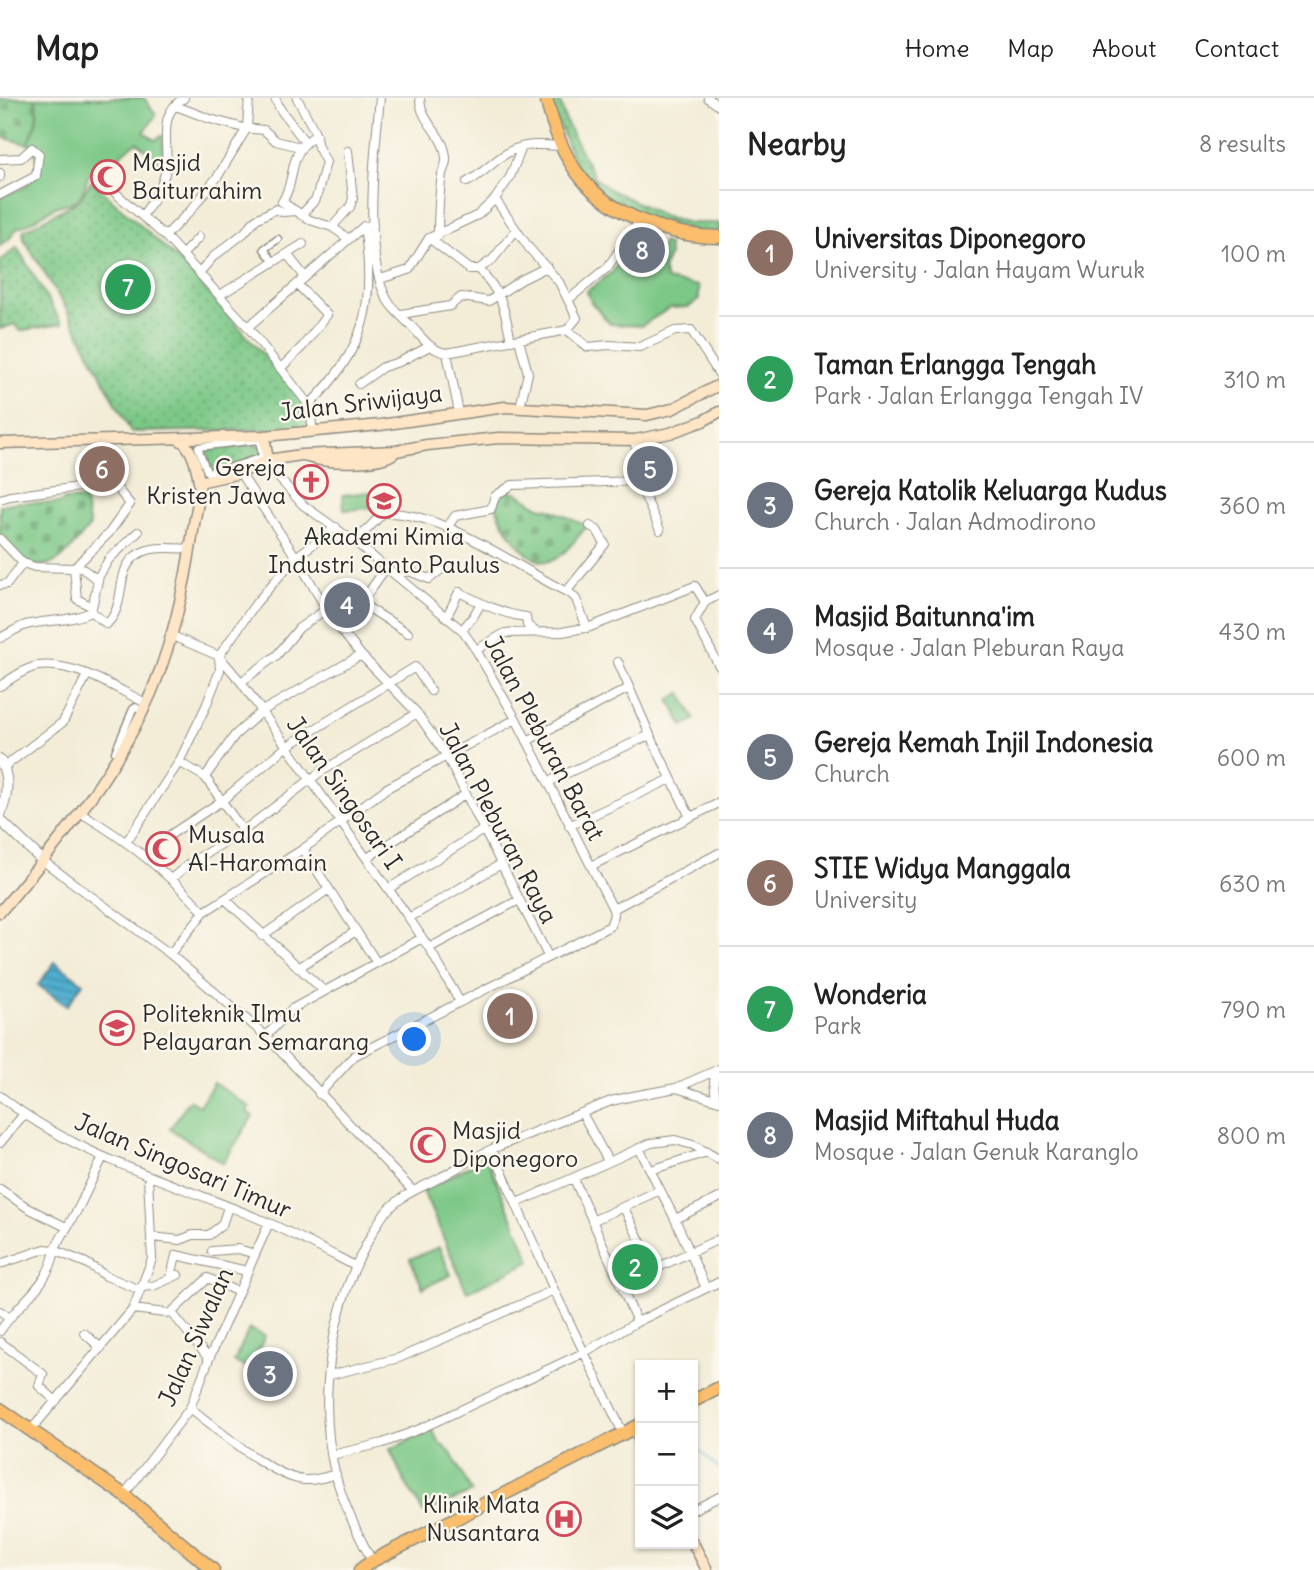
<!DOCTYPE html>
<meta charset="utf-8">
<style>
:root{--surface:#fff;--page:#f6f6f6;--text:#222;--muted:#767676;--line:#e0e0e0;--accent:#db2777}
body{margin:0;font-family:Delius,sans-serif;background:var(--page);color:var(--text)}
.controls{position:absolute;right:21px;bottom:21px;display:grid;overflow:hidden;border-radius:0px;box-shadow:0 2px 5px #0004}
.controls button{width:63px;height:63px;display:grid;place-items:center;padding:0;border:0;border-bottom:2px solid var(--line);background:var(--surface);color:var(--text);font:35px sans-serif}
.you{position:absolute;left:415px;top:942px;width:24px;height:24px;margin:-18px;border:5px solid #fff;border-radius:50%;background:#1a73e8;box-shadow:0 0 0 10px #1a73e833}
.badge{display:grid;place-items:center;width:46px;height:46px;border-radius:50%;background:var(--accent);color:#fff;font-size:23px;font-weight:700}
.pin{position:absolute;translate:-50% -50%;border:4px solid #fff;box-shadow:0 2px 7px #0006}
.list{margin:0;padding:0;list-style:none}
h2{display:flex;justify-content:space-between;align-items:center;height:91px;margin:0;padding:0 28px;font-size:30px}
h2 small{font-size:23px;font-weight:400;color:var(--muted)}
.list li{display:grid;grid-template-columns:46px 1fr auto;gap:21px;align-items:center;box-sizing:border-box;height:126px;padding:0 28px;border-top:2px solid var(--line)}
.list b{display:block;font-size:26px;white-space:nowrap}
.list p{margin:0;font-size:23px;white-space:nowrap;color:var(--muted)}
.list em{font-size:23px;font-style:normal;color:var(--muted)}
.icon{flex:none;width:38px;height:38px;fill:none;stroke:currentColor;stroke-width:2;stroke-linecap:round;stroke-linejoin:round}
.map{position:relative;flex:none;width:719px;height:1472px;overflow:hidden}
header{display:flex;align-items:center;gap:42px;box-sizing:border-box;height:98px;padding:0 35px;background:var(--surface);border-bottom:2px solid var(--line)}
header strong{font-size:33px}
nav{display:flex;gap:38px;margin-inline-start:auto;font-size:24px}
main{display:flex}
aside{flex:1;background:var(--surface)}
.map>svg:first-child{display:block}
</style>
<header>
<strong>Map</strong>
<nav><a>Home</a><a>Map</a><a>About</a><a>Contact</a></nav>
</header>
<main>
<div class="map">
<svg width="719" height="1472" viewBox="0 0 719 1472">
<defs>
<pattern id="cemetery-stones" width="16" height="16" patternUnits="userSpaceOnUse" patternTransform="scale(1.75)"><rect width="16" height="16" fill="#7cc887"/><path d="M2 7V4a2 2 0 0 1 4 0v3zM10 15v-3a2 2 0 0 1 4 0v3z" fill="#66a36f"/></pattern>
<pattern id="park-dots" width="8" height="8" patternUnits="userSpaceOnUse" patternTransform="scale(1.75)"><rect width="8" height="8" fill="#7cc887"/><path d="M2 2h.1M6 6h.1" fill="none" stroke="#66a36f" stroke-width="1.8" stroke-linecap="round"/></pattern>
<pattern id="water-rules" width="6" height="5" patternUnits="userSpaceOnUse" patternTransform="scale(1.75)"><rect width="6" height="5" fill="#4fadce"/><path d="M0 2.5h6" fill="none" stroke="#428da7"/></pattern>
</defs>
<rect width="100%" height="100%" fill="#fbf7ec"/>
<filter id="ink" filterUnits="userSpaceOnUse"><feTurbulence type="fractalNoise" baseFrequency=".0143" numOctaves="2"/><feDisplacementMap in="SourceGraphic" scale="14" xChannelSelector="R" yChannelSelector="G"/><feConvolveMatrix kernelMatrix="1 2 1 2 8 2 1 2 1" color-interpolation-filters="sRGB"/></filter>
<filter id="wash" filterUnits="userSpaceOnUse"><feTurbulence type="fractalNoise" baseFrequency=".00686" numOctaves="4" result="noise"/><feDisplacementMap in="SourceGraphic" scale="28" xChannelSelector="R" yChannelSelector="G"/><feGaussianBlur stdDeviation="1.57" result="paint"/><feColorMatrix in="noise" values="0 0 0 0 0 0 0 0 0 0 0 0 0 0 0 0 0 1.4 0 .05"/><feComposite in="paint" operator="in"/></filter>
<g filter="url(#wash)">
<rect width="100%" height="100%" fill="#f3edd8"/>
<path fill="#7cc887" stroke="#547a59" stroke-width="2" d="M35,0H144L156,17L144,35L156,42L160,38H163V68L137,44C129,49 123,56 116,61C109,66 100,69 92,74C83,81 86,97 76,102C71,106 62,106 55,109C42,116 32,126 17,130L9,141L0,148V99L25,89L40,73L33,48L28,46C36,30 40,17 35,0Z
M663,144L668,147L669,158L663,171L666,182L699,188V201L689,209L670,210L641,228L610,226L591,204L587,193L612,174L627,154L637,169L655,162Z
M370,394L371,410L344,412L343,397Z
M681,595L695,621L683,628L669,602Z
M214,985L250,1009L247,1014L253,1018L223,1065L170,1031L189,1002L199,1008Z
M486,1059L531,1163L467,1194L423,1093Z
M439,1149L451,1177L423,1190L410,1161Z
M249,1231L265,1238L250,1271L234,1264Z
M432,1332L440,1345L451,1355L472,1394L424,1415L403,1381L390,1351Z"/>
<path fill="url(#cemetery-stones)" stroke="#547a59" stroke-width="2" d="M0,0H35C40,17 35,30 28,46L0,39Z
M508,393L517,395L539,409L550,411L587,428C579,437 571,449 561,457C534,480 508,435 498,414C495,403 498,398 508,393Z
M84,401L90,428C74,445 60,474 32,466C21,463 9,449 0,441V408C20,400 40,407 61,405L63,402Z"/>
<path fill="url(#park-dots)" stroke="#547a59" stroke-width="2" d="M548,0H559L566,24L590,71L596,81L609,91L668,120L690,125H719V135L691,133L657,124L607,100L577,70Z
M91,83L182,165L307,306L310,331L131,334L67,212L24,141L23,133L80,102Z
M17,149L62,226L19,233L15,226L0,231V164Z
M262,347L264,362L238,373L208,379L194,348Z"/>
<path fill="url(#water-rules)" stroke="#3d6c7c" stroke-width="2" d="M55,864L83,885L67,908L38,887Z"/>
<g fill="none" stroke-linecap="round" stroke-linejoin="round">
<path stroke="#4fadce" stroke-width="2" d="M693,1346L719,1371"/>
</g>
</g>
<g filter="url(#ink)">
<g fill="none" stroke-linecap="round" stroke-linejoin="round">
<g stroke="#8f8c82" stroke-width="9">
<path id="pedestrian" d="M274,164L264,151L278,141
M259,342L262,359L222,372L207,374L198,349Z
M115,654L133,611L136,609L143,613"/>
</g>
<g stroke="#8f8c82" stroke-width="10">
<path id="minor" d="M275,0L280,11L305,44
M297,0L314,32L318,49L326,64L316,101L301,117
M380,0C375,50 362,160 388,203C394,213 406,222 414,231C424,242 432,253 447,255L567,232L577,220L568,202L607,170L640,122
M420,0C420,25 445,36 446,60C447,66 443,71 442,76C439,96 438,118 438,138
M708,0L719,8
M176,8L210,21L244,30L264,32L276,43L300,49
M316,37C285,56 298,80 282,104L310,122L332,129L349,141
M0,61L21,60L32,50L39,56L36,78L0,97
M0,75V79
M467,84C484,76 497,58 515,51C529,45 546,47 560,48
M112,92L165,138L248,229L309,307L313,333
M495,101L529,150L559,184L568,202
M142,118C153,103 163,89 166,70C169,44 157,16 184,0
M332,129L350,109L353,101L348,53
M165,138L191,112L218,78L247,30L249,0
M429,140L469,171H479C503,197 504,209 511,243
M287,156L305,179
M182,157L199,139
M479,171L493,161L516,132
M200,174L213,159L244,135L256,121L276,111L283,114L296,113
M380,181L409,172L429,140L478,117L495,101L510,79L522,49
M220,197L303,146
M401,216L450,208L461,199L489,203L521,182L547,169
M248,229L364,128
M567,232L588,249L609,247L640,249L675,233L691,232L719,276
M519,242L528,275L520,309
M447,255L459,315
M281,270L303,248L327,217L297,186
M359,286L383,269L399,264L430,248
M309,307C366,251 376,206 364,128L373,127
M635,342L638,383L660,432
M268,362L278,379L303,407L355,444L462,532L476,552L516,621L613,811
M240,375L296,459L332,521L361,557L417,615L446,657L548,858
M0,401L10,398L87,388H115L130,406L109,435L74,470L35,469L23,465L0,441
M447,430L455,418L491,411L495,398L512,387L638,383
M355,444L383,415C444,412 516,470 571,496L576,501L587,530
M395,476L409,473L429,481L443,470
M0,487L7,486L23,465
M459,494C481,505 501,516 526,519L527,527L536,534
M566,494L605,446L597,432L590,428
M719,497L705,504L695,522L719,568
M361,505L408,535
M92,509L77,501L74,470L80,469L98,482
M91,514L107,526C114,519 117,512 119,502C121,492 122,479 126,470C138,445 168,450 190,451
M447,518L458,496
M337,528L361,505L386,470
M462,532L473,519L481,505
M170,537L219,558L241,584L409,820L429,850L460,904
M0,540C11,535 19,528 30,526C54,521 68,524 91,514L99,478L109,461L138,434
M476,552L505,535L562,534L590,529L695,488L705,504
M618,564L650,637L690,719
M241,584L277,557L299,530L328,510
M0,588C11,581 25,570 38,568C74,563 115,590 146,605
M527,643L629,590
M179,664L205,679L243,733
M4,669L63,624L87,577
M205,679L235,637L262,613L361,557
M548,684L650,637
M81,715C127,742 167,774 204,814
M569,728L671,681
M127,743L179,664L206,608L220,572L219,558L256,505L296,459L336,429
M303,751L377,865
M145,758L170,737L223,702L286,649L415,569L431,593
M367,760L466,696
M43,763L170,856L266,938L412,1092
M591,768L719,705
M172,780L190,765L243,733L319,675L417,615
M388,791L483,732
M225,801L323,892
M409,820L501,766
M262,838L329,791
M429,850L519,802
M170,856L204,814L303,751L387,690L516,621
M298,870L356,833
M266,938L292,911L422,840
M716,972L714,984L716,1001
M676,990L719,971
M319,996L354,958L610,828L614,817L613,811L719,755
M0,998C79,1061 178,1085 269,1125C298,1138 326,1153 355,1168
M582,1015L608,1063
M0,1045L24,1016
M639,1050L675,1121L706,1190
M492,1051L611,1003L633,998L676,990L719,1003
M651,1072L707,1054
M574,1081L637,1224
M0,1091L28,1110L66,1129
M517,1105L651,1045L675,1042L693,1047L719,1061
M624,1110L654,1171
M675,1121L719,1100
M592,1123L660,1092
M151,1139L180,1142L193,1137H209L222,1127L228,1109
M54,1152L86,1165L106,1178L140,1192
M212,1153L238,1151L255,1156
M0,1166L45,1151L54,1152L79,1109L103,1059
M612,1168L646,1155
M171,1179L176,1157L247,1173
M620,1187L719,1141
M142,1189L153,1188L178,1177
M133,1211L173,1216L209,1261
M0,1213L10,1220
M171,1215L208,1180L238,1194
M0,1233C21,1201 46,1192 55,1153
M84,1235L101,1250
M0,1244L43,1276L39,1288L56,1303
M330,1277L399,1260L554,1192
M190,1310C217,1330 271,1379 304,1382C315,1383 325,1379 336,1376
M31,1332L133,1211L152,1161L148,1079
M332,1357L383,1345L420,1331L585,1254L637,1224L719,1184
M124,1397L190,1310L209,1261L269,1125
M693,1412L719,1399
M372,1463C357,1435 343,1406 335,1375C317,1299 331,1211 368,1143C373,1134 378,1124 384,1116C404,1094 418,1092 441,1079C459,1070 474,1059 492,1051L554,1192L623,1335"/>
</g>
<g stroke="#8f8c82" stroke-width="12">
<path id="tertiary" d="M0,662C10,679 7,700 0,717
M0,722L43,763"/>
</g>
<g stroke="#8f8c82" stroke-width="13">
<path id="secondary" d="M264,338L268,362
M0,345L264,338L380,327L505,309L647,317L672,311L719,287
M308,359C325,365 380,367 394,355
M199,384L240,375L268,362L301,357L396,353L427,347L499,340L635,342L670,335L703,323L719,314
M0,814C53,752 105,688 142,615C171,556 185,490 194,426C196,413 201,396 199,384C197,370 192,349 180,342
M636,1334L640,1343
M693,1445L707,1472"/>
</g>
<g stroke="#8f8c82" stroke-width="15">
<path id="primary" d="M546,0C561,62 584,100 645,124C670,134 693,139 719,139
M693,1303L719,1290
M0,1311L124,1397L213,1472
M360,1472L372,1463L640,1327"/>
</g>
<use href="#pedestrian" stroke="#fff" stroke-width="6"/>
<use href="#minor" stroke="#fff" stroke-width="8"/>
<use href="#tertiary" stroke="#fff" stroke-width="10"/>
<use href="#secondary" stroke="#fde5c5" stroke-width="10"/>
<use href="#primary" stroke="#fabe6d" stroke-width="12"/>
</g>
</g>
<defs>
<g id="mosque-ring" transform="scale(1.75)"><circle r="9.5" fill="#fbf7ec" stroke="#d1495b" stroke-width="1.5"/><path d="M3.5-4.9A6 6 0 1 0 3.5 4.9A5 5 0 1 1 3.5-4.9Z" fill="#d1495b"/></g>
<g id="church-ring" transform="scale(1.75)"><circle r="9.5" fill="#fbf7ec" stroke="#d1495b" stroke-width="1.5"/><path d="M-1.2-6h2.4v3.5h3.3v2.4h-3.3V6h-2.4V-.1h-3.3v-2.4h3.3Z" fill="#d1495b"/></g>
<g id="university-ring" transform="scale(1.75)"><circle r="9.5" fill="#fbf7ec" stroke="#d1495b" stroke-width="1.5"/><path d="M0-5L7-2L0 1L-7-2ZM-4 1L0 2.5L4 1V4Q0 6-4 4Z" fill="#d1495b"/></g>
<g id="hospital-ring" transform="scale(1.75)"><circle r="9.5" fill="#fbf7ec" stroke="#d1495b" stroke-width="1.5"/><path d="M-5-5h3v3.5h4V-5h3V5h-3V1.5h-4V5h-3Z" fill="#d1495b"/></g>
</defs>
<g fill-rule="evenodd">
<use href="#mosque-ring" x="108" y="79"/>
<use href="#church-ring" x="311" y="384"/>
<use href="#university-ring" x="384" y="403"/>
<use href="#mosque-ring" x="163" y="751"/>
<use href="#university-ring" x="117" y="930"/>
<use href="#mosque-ring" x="428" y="1047"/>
<use href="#hospital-ring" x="564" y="1421"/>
</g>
<g text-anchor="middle" stroke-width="5" stroke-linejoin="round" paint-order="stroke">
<g font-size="24" fill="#2b2b2b" stroke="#fbf7ec" text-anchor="start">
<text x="132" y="73">Masjid<tspan x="132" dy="28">Baiturrahim</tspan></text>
<text x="286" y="378" text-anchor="end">Gereja<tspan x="286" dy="28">Kristen Jawa</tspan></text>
<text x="384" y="447" text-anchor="middle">Akademi Kimia<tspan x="384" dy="28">Industri Santo Paulus</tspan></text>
<text x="188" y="745">Musala<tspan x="188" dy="28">Al-Haromain</tspan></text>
<text x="142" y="924">Politeknik Ilmu<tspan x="142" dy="28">Pelayaran Semarang</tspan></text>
<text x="452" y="1041">Masjid<tspan x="452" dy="28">Diponegoro</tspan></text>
<text x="540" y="1415" text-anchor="end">Klinik Mata<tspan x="540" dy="28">Nusantara</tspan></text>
</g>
<g font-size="24" fill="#2b2b2b" stroke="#fbf7ec">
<text transform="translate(361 305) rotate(-7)" y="8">Jalan Sriwijaya</text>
<text transform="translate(544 640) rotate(62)" y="8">Jalan Pleburan Barat</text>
<text transform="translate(344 695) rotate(55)" y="8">Jalan Singosari I</text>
<text transform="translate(498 725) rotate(62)" y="8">Jalan Pleburan Raya</text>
<text transform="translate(183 1068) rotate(23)" y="8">Jalan Singosari Timur</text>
<text transform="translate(196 1239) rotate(-66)" y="8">Jalan Siwalan</text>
</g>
</g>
</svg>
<div class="controls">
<button>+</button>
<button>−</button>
<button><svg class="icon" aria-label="layers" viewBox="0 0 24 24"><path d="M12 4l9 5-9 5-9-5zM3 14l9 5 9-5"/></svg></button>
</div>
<div class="you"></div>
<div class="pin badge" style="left:510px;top:918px;background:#8d6e63">1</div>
<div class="pin badge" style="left:635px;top:1169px;background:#2e9e5b">2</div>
<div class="pin badge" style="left:270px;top:1276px;background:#6b7280">3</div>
<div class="pin badge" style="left:347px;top:507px;background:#6b7280">4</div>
<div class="pin badge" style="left:650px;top:371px;background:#6b7280">5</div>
<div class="pin badge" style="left:102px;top:371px;background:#8d6e63">6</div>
<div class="pin badge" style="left:128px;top:189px;background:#2e9e5b">7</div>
<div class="pin badge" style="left:642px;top:152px;background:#6b7280">8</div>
</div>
<aside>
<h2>Nearby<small>8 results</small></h2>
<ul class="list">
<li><span class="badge" style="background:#8d6e63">1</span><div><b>Universitas Diponegoro</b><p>University · Jalan Hayam Wuruk</p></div><em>100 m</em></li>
<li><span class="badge" style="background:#2e9e5b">2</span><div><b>Taman Erlangga Tengah</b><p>Park · Jalan Erlangga Tengah IV</p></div><em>310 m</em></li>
<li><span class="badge" style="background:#6b7280">3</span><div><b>Gereja Katolik Keluarga Kudus</b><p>Church · Jalan Admodirono</p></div><em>360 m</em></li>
<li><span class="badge" style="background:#6b7280">4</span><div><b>Masjid Baitunna'im</b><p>Mosque · Jalan Pleburan Raya</p></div><em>430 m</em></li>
<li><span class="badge" style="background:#6b7280">5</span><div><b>Gereja Kemah Injil Indonesia</b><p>Church</p></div><em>600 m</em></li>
<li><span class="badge" style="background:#8d6e63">6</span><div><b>STIE Widya Manggala</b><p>University</p></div><em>630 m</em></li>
<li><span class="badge" style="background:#2e9e5b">7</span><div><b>Wonderia</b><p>Park</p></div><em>790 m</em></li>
<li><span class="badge" style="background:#6b7280">8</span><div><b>Masjid Miftahul Huda</b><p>Mosque · Jalan Genuk Karanglo</p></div><em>800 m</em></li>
</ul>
</aside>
</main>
